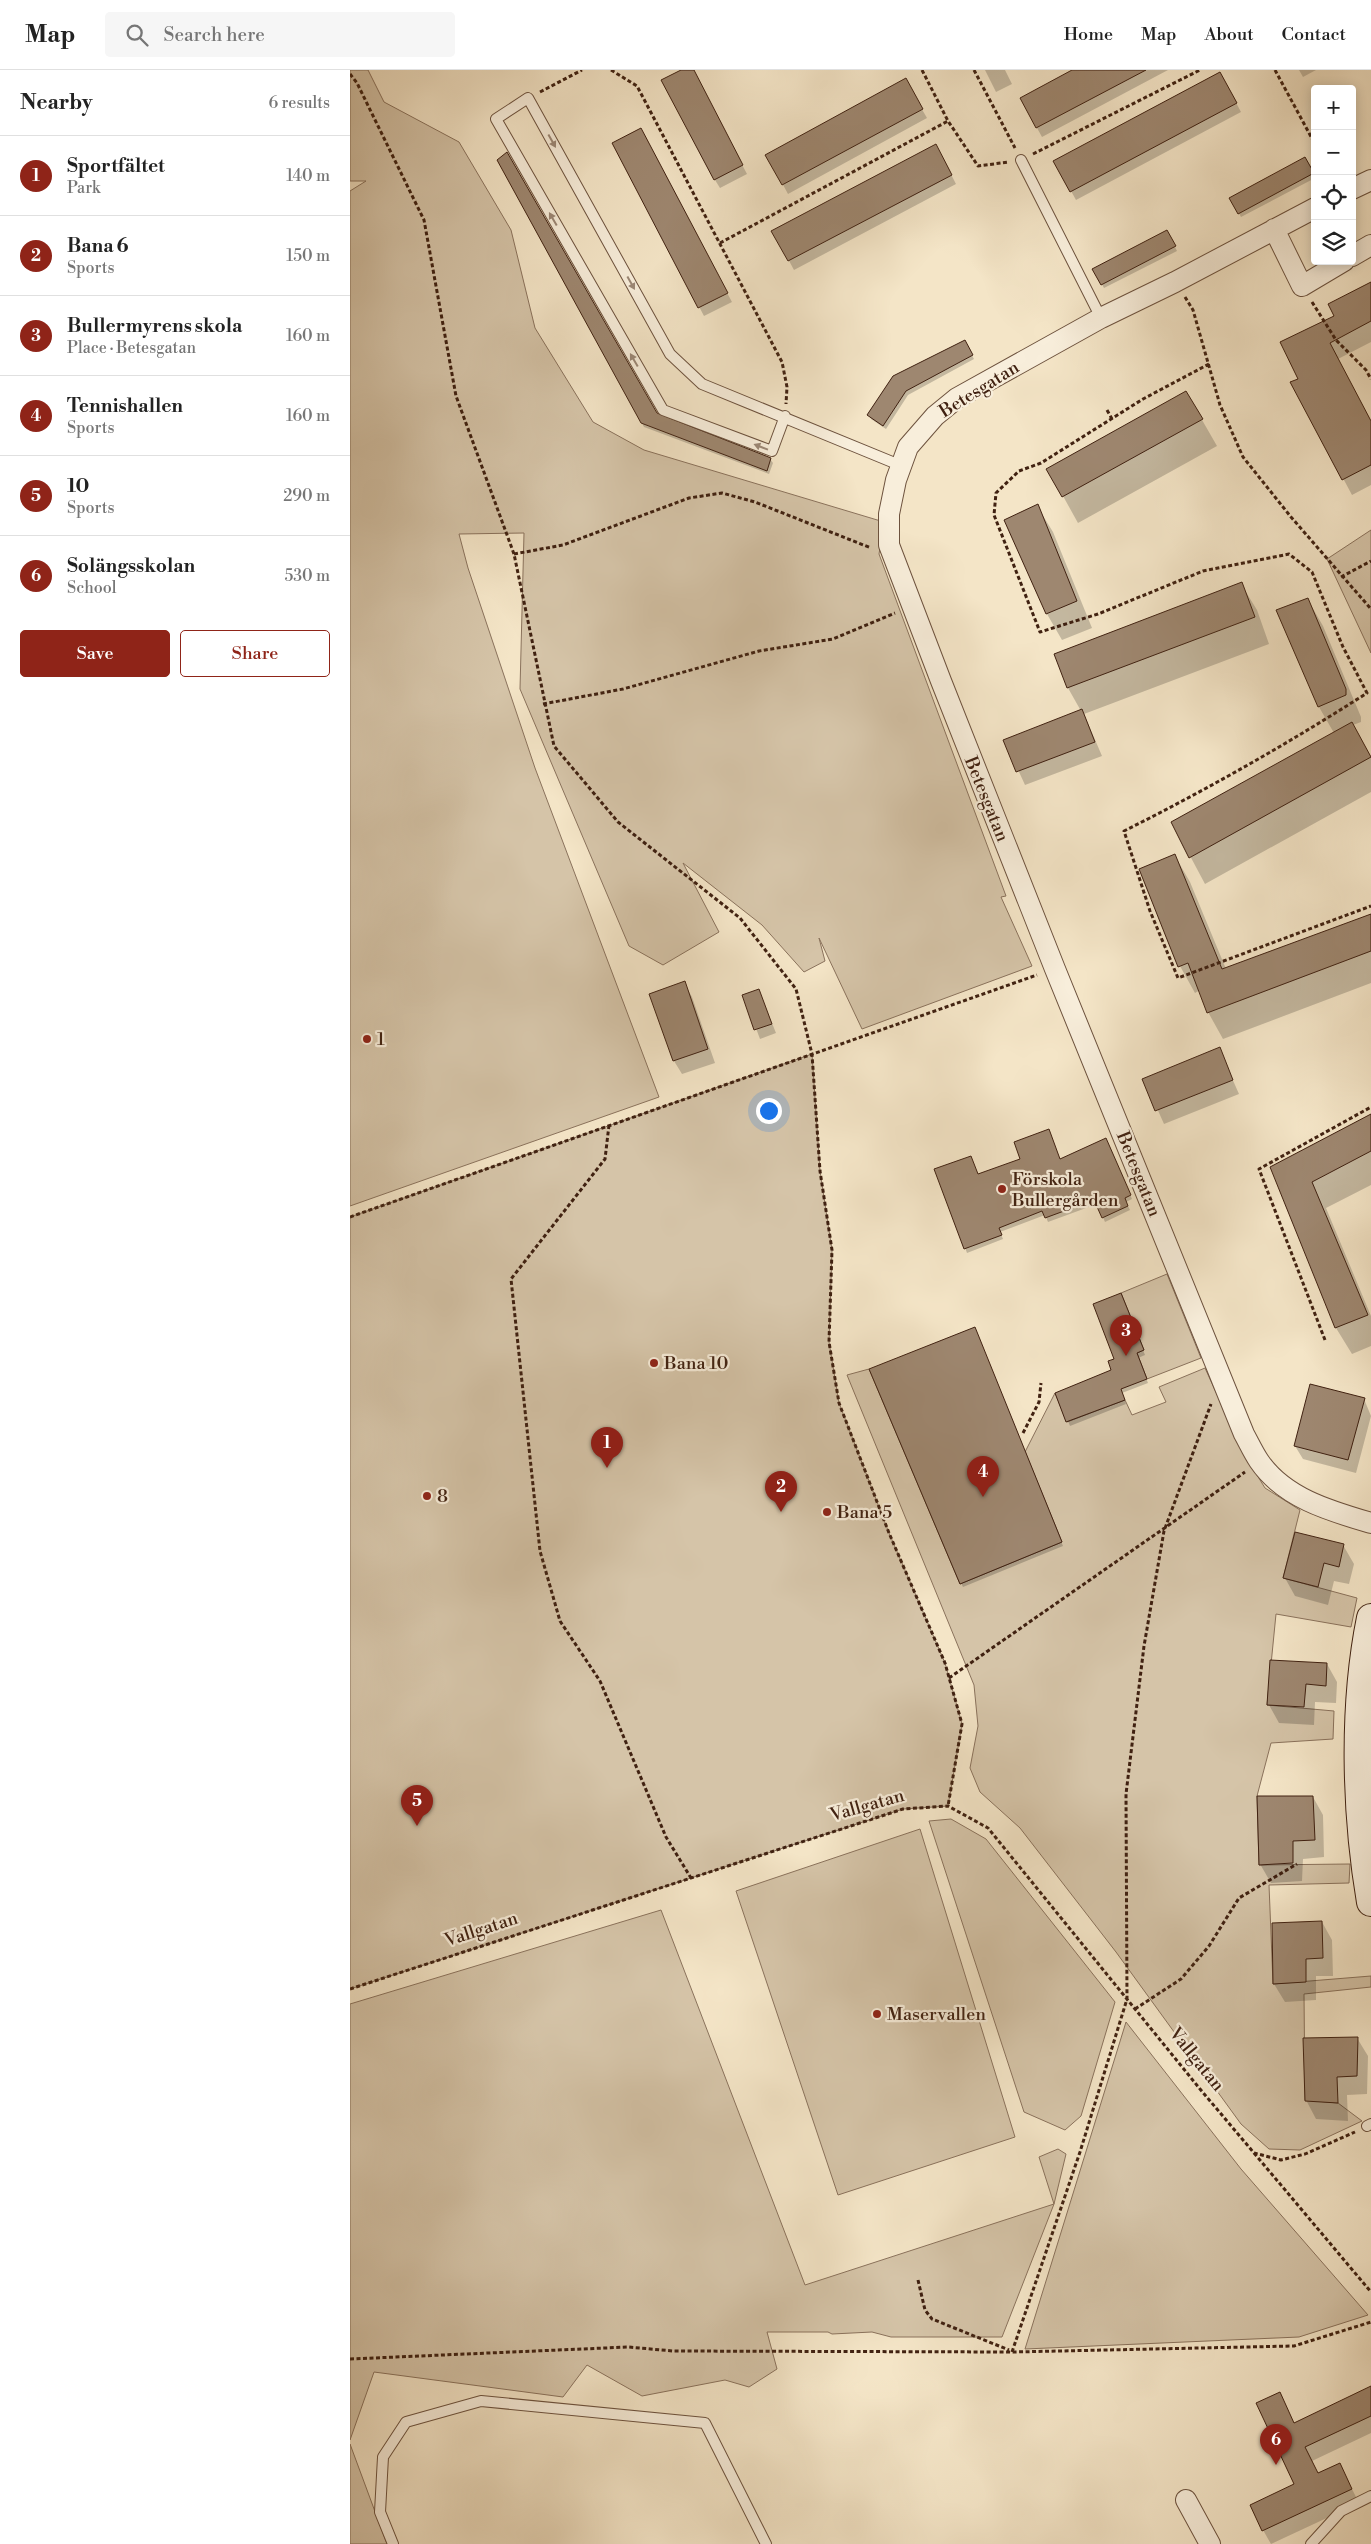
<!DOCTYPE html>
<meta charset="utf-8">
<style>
:root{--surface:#fff;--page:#f6f6f6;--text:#222;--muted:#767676;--line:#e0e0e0;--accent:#8f2418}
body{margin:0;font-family:"Libre Bodoni",serif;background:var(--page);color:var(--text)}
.controls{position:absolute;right:15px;top:15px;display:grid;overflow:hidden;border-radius:5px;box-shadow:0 2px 12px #0003}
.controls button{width:45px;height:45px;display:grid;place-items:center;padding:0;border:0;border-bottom:1px solid var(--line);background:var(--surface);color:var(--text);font:25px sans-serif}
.you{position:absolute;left:418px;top:1040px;width:18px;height:18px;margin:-12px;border:4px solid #fff;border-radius:50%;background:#1a73e8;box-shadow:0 0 0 8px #1a73e833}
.badge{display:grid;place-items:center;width:32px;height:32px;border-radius:50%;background:var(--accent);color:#fff;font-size:16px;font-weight:700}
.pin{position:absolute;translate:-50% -41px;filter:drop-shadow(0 1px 2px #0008)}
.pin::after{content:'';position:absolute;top:26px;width:18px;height:15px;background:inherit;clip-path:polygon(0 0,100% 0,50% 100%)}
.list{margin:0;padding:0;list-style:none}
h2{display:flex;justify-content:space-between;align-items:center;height:65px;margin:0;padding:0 20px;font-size:21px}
h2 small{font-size:16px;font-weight:400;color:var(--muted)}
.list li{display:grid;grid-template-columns:32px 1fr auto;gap:15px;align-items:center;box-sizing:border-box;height:80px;padding:0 20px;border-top:1px solid var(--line)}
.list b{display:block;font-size:19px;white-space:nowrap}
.list p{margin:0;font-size:16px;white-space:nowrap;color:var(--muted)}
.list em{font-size:16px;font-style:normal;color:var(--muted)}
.actions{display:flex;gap:10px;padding:15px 20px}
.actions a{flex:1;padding:11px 0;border:1px solid var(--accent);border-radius:5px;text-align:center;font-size:18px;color:var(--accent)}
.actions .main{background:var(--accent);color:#fff}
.icon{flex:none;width:28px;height:28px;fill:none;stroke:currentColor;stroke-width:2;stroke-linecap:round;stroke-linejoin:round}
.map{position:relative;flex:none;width:1021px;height:2474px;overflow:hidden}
header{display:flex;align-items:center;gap:30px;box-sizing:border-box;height:70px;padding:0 25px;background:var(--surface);border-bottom:1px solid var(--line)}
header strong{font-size:24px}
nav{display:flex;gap:28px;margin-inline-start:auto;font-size:18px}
.search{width:350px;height:45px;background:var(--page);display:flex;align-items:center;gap:12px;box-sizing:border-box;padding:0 18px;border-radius:5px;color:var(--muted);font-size:19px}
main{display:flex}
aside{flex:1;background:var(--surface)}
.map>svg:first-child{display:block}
</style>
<header>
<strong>Map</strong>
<div class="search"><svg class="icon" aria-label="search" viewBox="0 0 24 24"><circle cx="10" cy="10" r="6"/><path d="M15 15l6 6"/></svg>Search here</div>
<nav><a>Home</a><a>Map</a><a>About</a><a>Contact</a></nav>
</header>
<main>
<aside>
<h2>Nearby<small>6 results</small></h2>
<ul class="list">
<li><span class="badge">1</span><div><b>Sportfältet</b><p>Park</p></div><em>140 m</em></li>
<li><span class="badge">2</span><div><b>Bana 6</b><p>Sports</p></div><em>150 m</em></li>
<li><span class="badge">3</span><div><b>Bullermyrens skola</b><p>Place · Betesgatan</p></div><em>160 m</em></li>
<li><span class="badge">4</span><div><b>Tennishallen</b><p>Sports</p></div><em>160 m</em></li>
<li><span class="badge">5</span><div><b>10</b><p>Sports</p></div><em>290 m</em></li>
<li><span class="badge">6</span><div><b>Solängsskolan</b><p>School</p></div><em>530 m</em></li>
</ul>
<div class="actions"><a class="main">Save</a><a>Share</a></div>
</aside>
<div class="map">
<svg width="1021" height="2474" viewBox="0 0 1021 2474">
<rect width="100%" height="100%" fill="#f4e5c7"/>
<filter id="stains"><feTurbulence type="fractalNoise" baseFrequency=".004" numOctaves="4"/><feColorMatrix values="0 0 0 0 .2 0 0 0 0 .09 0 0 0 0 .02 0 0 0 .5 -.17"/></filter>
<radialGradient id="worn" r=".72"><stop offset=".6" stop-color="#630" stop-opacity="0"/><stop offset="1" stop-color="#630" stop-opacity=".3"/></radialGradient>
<path fill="#d5c4a8" stroke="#8a725c" d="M0,0H18L34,32L109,72L161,160L185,258L243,352L294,380L534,452L529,484L656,826L651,827L682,896L512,959L469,868L475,891L454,902L412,855L333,793L369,862L313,895L279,876L170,619L174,463L109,464L118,498L185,698L309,1027L0,1136V121L16,111H0Z
M1021,460V583L977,489Z
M462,984L470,1101L482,1180L479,1272L489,1333L539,1463L595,1593L612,1654L598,1736L553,1739L0,1919V1147Z
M817,1204L851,1288L797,1309L787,1283L794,1280L771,1223Z
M855,1298L894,1384L915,1418L950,1440L933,1508L1007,1528L1001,1557L926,1544L917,1635L984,1641L983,1669L921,1673L907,1726L909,1795L1000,1794L999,1813L919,1815L923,1914L1021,1906V1917L954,1924L955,2030L988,2033L1012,2051L950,2080L919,2079L891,2054L766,1882L670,1758L630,1722L620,1698L628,1656L624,1615L497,1305L519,1299L610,1514L712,1472L675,1382L705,1323L717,1352L775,1330L782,1345L816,1332L809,1317Z
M601,1749L636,1769L765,1932L731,2046L715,2060L674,2042L579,1751Z
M570,1759L665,2067L488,2125L386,1821Z
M311,1840L455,2215L704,2134L689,2087L708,2079L716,2084L704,2134L652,2267H541L522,2262L482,2264L478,2262H417L427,2299L399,2317L375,2310L292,2326L237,2295L213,2327L24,2302L0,2370V1934Z
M776,1952L891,2099L1018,2245L949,2267L675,2279Z
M0,2374L37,2474H0Z"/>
<path fill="#0003" d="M334,0H342L397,104L370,118L365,110Z
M635,0H655L662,14L646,22Z
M725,0H818L692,67L671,29Z
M949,0H966L953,7Z
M555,10L577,48L438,124L417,85Z
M875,12L891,42L726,130L705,92Z
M295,69L382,232L354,246L263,74Z
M591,85L606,114L444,200L423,161Z
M954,89L965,108L891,147L881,128Z
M149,90L307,345L420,389L423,393L419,404L294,357Z
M817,161L827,181L754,218L744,200Z
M1021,213V272L988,289L1021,352V415L1002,425L942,313L949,309L986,246Z
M614,271L624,289L558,325L536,359L521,349L519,345Z
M836,322L867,376L728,453L698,399Z
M687,436L703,462L742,558L712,570L697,544L655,451Z
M891,514L907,540L919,574L734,644L752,686L675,715L655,671L731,641L718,618L706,585Z
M958,530L973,556L1011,647V652L1003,655L1021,687V722L855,814L822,752L984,663L969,637L928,541Z
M825,786L840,812L876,899L1021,846V913L873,969L858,942L850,920L845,923L830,896Z
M334,913L342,927L365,993L332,1004L324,991Z
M409,921L426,963L410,969L394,926Z
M869,979L889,1024L814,1054L794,1009Z
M1021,1044V1115L976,1138L1021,1246V1276L1002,1284L986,1258L921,1097Z
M758,1073L782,1129L776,1132L780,1140L755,1152L747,1134L698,1152L695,1145L650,1162L653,1169L617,1183L586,1100L628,1106L710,1090Z
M771,1224L795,1285L788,1288L798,1313L772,1323L776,1334L720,1356L706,1323L763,1301L766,1289Z
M626,1262L713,1476L613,1517L611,1513Z
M1014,1329L1021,1346L1006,1403L953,1389L945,1376Z
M993,1475L1004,1494L999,1514L984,1511L978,1535L945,1526L935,1508Z
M977,1594L987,1612L986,1633L965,1632L964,1655L929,1653L919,1635Z
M963,1727L973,1745L974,1787L953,1789L952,1811L921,1813L910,1794Z
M972,1852L982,1870L983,1906H966V1930L935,1932L924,1914L923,1854Z
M1007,1968L1018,1986L1017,2024L997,2025L998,2051L966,2049L956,2030Z
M1021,2321V2363L962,2391L968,2404L990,2395L1009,2433L921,2474L913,2460L946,2415L929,2324L944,2354Z"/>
<path fill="#9e8770" stroke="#402111" d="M331,0H344L393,95L364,110L311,10Z
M722,0H796L686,58L670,28Z
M870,2L887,33L720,122L703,91Z
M556,8L573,39L432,115L415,85Z
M291,58L378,223L348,238L262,73Z
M586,74L602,105L438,191L421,161Z
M157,82L307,343L421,388L417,401L291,353L147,90Z
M955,87L964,103L888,144L879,128Z
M817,160L826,176L751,215L742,199Z
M1021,212V251L980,273L1021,351V395L992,410L940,312L948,309L930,272L984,246L978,234Z
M615,270L623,285L556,321L533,356L517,345L543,306Z
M836,321L853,349L712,427L696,399Z
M688,434L727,531L696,544L654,450Z
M892,512L905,547L717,618L704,584Z
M958,528L996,619V625L968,637L926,540Z
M732,639L745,672L666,702L653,670Z
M1002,652L1021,687L839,788L821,752Z
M825,784L872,899L1021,844V881L857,943L838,893L828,897L789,799Z
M335,911L358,979L323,991L299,924Z
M409,919L422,954L404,960L392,925Z
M870,977L883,1010L805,1041L792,1009Z
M1021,1044V1081L962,1112L1018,1245L985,1258L920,1097Z
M699,1059L710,1089L756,1068L781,1125L775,1128L778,1136L752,1148L744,1130L695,1148L692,1141L649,1158L652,1165L614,1179L584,1099L621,1086L628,1104L670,1089L664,1072Z
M771,1223L794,1280L787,1283L797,1309L771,1319L775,1330L716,1352L705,1323L761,1300L758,1291L764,1289L743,1234Z
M625,1257L712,1472L610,1514L519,1299Z
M960,1314L1015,1328L998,1390L944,1376Z
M945,1462L994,1474L989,1497L974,1493L968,1517L933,1508Z
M920,1590L977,1593L976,1616L956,1614L954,1637L917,1635Z
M907,1726H963L965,1770L943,1771V1793L909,1795Z
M972,1851L973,1888L956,1889V1912L923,1914L922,1853Z
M1008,1967L1007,2006L987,2007L988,2033L955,2031L953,1968Z
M1021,2316V2346L955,2377L968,2403L990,2393L1002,2419L912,2461L900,2435L944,2414L906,2333L930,2322L944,2353Z"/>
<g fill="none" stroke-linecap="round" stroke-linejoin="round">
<g stroke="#6d523e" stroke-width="12">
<path id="lane" d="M671,90L751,248
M435,346L422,381L313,340L146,49L178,28L320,284L352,314L552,396
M1017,2056L1021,2054
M43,2474L30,2442L33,2387L56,2352L131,2331L355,2353L416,2474
M961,2474L991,2441L1021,2426"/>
</g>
<g stroke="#6d523e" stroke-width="22">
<path id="street" d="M1002,119L1021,110
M965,138L825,212L751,248L607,328L585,346L558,377L546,410L539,444V475L591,611L705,899L894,1364C899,1373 903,1382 909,1391C934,1428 980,1441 1021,1453
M924,159L952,216L994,191
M1002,186L1021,175
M836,2430L860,2474"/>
</g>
<g stroke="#402111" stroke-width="30">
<path id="secondary" d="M1021,1548C1003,1637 1006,1743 1021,1832"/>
</g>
<path stroke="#402111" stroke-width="3" stroke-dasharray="4 2.5" stroke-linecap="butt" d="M261,0L287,16L432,292L437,317L436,334
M572,0L598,51L628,96L659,92
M624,0L665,78
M925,0L965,74
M0,4L7,13L74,150L106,326L164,484L204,676L268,752L390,848L446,919L462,984L470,1101L482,1180L479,1272L489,1333L539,1463L595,1593L612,1654L598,1736
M190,22L232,0
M683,84L850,0
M370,173L598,51
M835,227L843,240L870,335L893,387L941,447L1021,539
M962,232L986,270L1016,300L1021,309
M859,294L793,329L691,393L669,401L646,423L644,445L690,562L748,544L853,501L939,484L962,502L993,577L1017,623C939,673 858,719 774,761L800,841L828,908L1021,836
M757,340L762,349
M164,484L213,475L339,428L372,423L405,432L521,478
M991,507L1021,491
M193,634L273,619L409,581L483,569L545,543
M259,1055L255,1089L161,1209L190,1481L210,1551L250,1611L316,1767L341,1808
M0,1147L687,905
M975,1270L909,1099L1021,1037
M673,1363L689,1332L691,1313
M599,1608L895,1402
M0,1919L553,1739L598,1736L638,1758L850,2019L904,2083L931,2090L955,2084L1005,2062
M785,1939L831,1909L859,1876L889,1828L947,1794
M904,2083L1021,2222
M568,2210L575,2240L582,2249L659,2280
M662,2282L730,2082L777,1929L776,1724L794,1576L814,1461L861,1334
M0,2289L278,2277L323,2281L662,2282L944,2276L1021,2252"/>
<use href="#lane" stroke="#f8eedb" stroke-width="10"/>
<use href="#street" stroke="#f8eedb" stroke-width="20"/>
<use href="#secondary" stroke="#f8eedb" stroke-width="28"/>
</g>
<defs><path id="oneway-solid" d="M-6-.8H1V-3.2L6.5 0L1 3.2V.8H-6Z" transform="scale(1.25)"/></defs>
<g fill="#9c8876">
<use href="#oneway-solid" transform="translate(202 71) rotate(61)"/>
<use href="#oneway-solid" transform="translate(203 149) rotate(-120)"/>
<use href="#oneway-solid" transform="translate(281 213) rotate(61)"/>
<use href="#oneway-solid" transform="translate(284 290) rotate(-120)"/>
<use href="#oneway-solid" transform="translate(411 377) rotate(-159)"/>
</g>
<g fill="#8f2418" stroke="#f8eedb" stroke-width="2">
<circle cx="17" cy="969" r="5"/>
<circle cx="652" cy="1119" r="5"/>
<circle cx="304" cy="1293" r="5"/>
<circle cx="77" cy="1426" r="5"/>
<circle cx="477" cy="1442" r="5"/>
<circle cx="527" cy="1944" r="5"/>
</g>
<g text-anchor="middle" stroke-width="4.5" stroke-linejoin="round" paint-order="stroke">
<g font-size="18" fill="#402111" stroke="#f8eedb">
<text transform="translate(629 319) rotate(-32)" y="6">Betesgatan</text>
<text transform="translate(637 729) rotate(68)" y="6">Betesgatan</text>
<text transform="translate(789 1104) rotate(68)" y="6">Betesgatan</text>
<text transform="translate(517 1735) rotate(-16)" y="6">Vallgatan</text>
<text transform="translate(131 1859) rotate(-18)" y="6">Vallgatan</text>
<text transform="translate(847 1989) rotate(51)" y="6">Vallgatan</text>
</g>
<g font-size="18" fill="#402111" stroke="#f8eedb" text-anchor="start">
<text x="27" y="975">1</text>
<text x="662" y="1115">Förskola<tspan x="662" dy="21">Bullergården</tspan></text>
<text x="314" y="1299">Bana 10</text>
<text x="87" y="1432">8</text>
<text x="487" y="1448">Bana 5</text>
<text x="537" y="1950">Maservallen</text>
</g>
</g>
<rect width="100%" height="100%" filter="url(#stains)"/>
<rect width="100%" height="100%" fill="url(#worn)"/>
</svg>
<div class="controls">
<button>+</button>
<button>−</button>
<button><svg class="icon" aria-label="locate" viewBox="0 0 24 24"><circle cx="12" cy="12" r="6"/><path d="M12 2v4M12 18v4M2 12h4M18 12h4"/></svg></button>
<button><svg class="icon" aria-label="layers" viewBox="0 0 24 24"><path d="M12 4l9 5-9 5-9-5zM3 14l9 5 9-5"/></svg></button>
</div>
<div class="you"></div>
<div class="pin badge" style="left:257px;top:1398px">1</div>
<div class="pin badge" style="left:431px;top:1442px">2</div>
<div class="pin badge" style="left:776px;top:1286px">3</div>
<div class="pin badge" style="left:633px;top:1427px">4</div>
<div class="pin badge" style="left:67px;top:1756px">5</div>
<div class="pin badge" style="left:926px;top:2395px">6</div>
</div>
</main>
